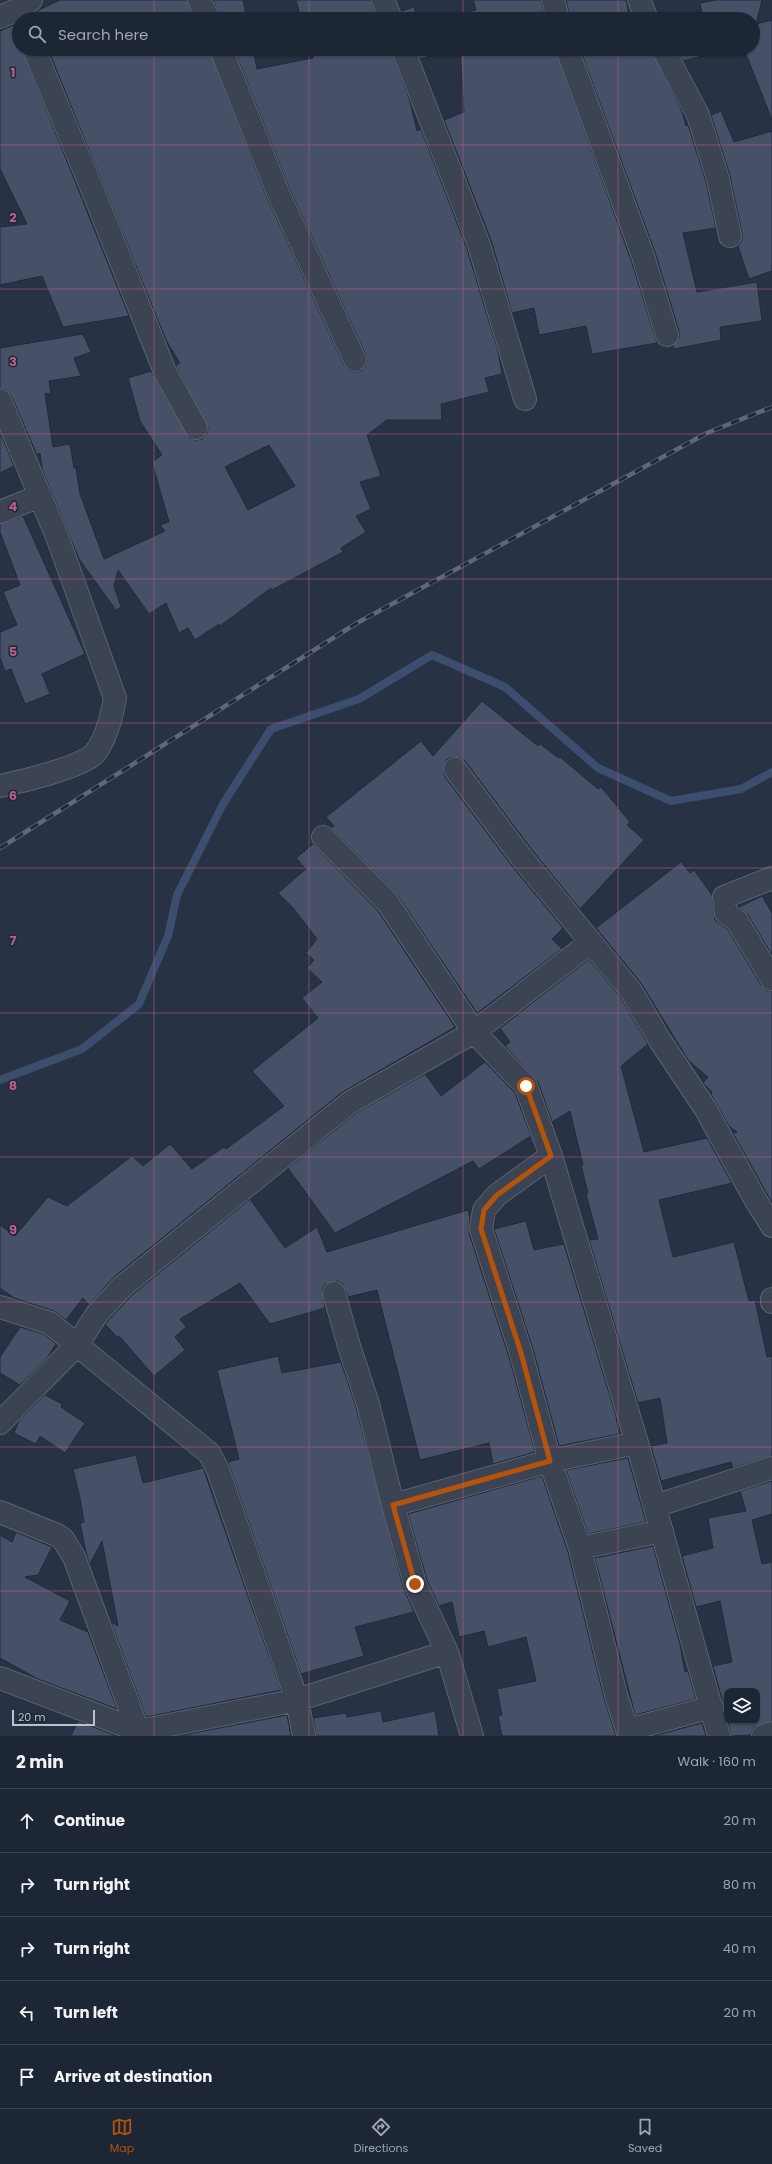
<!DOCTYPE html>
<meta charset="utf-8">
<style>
:root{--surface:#1d2634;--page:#252e3c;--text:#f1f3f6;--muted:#a0a5ac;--line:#3b434f;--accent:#b45309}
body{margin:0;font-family:Poppins,sans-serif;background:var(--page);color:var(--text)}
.controls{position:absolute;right:12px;bottom:12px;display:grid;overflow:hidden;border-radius:8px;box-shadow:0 1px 3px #0004}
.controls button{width:36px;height:36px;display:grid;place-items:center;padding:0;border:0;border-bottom:1px solid var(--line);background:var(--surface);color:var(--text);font:20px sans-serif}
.scale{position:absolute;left:12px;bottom:10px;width:83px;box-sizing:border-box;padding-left:4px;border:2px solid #b9c0ce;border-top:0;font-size:11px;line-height:14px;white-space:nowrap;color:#b9c0ce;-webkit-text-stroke:3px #20293a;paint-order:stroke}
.stop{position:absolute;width:12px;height:12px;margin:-9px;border:3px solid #b45309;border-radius:50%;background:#fff}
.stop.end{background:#b45309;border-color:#fff;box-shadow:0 1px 4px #0008}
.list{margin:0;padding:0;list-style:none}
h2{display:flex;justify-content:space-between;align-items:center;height:52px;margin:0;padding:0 16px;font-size:17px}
h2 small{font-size:13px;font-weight:400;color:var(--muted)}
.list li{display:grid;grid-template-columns:26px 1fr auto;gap:12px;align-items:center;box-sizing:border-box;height:64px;padding:0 16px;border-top:1px solid var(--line)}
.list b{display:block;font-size:15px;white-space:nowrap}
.list em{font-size:13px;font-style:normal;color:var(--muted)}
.icon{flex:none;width:22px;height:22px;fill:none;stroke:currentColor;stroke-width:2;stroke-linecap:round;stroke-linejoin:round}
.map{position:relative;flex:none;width:772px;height:1736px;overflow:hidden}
.search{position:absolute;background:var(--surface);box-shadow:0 1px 3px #0004;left:12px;right:12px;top:12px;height:44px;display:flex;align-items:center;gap:10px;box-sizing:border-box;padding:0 14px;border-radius:22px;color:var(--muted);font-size:15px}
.sheet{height:372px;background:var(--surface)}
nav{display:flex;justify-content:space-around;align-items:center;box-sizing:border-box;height:56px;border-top:1px solid var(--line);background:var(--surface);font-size:11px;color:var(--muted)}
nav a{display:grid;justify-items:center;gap:2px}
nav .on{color:var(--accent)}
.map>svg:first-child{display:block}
</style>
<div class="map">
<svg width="772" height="1736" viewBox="0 0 772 1736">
<rect width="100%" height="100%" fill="#273245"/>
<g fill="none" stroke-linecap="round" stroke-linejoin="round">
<path stroke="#3d4d6e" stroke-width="8" d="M0,1080L82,1049L139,1004L168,936L177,895L223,804L271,729L359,699L432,655L505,687L598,768L671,801L741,789L772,772"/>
</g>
<path fill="#465167" stroke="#222b3c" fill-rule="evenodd" d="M60,0H187L195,19H26L39,10Z
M213,0H243L247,19H221Z
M296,0H371L377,19H301Z
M473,0H541L545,19H440L476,10Z
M566,0H626L629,15H632L633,19H570Z
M716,0H762L756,24L772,20V120L744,49H753V19H703L700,3Z
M414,7L417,19H403L401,11Z
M19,23V49H22L129,316L63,327L42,276L0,285V227L27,224L0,169V31Z
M48,49H209L268,200L344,365L348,370L354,372L361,371L365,367L367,361L366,355L290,190L234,49H253L257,69L313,58L310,49H391L409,98L417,131L421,129L467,249L498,351L502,374L485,378L489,392L441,404L442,420H387L367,435L381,476L360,482L371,509L356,516L366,532L341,548L343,552L272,590L271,588L220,626L219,624L195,640L188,628L179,633L166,603L149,614L118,570L114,586L121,607L116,610L79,559L42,469L40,453L37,455L11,395L7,390L0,388V348L83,334L91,352L74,358L81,376L49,381L51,393L45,394L53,447L70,444L74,468H76L80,494L104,559L165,531L160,525L169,522L152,462L162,455L140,421L128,378L151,371L189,438L195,440L202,439L207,434L208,428L176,367V365L180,363L166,340ZM269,445L295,486L248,510L225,467Z
M416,49H454L420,59Z
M460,49H555L631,260L657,343L592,354L586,326L539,335L534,308L512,313L491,240L444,120L464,112Z
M580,49H651L682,111L686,126L688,125L706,182L716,228L683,233L697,292L757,282L762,321L720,327L721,340L674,349L673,345L679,338V331L655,252Z
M677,49H729L683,61Z
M721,111L734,142L772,131V271L749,279L738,246L742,240V233L730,176L711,115Z
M0,432L14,466L0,473Z
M23,516L85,654L42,674L50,694L25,704L11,669L5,671L0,658V632L17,625L3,592L20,585L0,532V524Z
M482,701L538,746L540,744L559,758L560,757L598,789L601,787L630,822L627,825L644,840L580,909L532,850L465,761L460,758L454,757L447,759L443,770L445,777L512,866L563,928L552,939L562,949L477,1013L398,896L331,828L334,826L326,817L421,741L433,756Z
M313,844L378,911L455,1027L341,1093L114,1277L89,1305L83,1298L66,1320L54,1311L14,1298L0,1288V1225L15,1236L48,1197L67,1206L132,1156L143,1166L170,1144L192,1169L224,1147L226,1149L284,1106L252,1071L318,1018L302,998L322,982L307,968L314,960L306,953L317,939L294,909L278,893L306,869L296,858Z
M681,862L690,873L694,870L712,895L715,920L728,930L761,985L766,990L772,991V1203L733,1133L737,1132L729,1126L711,1094L712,1092L703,1083L708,1077L688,1060L641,983L596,928Z
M762,896L772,913V955L748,915L739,907Z
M589,959L621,998L648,1044L621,1066L644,1152L707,1138L732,1183L659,1200L673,1257L734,1242L749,1301L755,1300L767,1357L772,1356V1456L733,1468L731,1462L661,1481L651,1446L667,1443L660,1398L638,1403L589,1240L598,1239L586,1194L588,1193L581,1165H583L570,1111L552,1122L538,1082L505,1046L510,1042L500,1028Z
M485,1062L515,1093L531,1136L479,1169L473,1161L335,1233L288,1168L356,1113L425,1074L441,1096Z
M250,1199L285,1248L317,1227L327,1252L468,1210L470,1217L469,1233L509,1357L535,1452L493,1464L489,1443L420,1460L377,1290L348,1297L343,1284L337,1281L325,1284L322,1290L325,1308L270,1324L240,1283L180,1319L186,1327L175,1337L185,1350L154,1376L119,1336L117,1337L105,1324L131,1296Z
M526,1221L534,1250L564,1244L616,1416L619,1434L559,1446L533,1349L494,1229Z
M20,1327L44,1334L56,1344L47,1358L20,1385L0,1373V1357Z
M278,1356L282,1373L341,1362L356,1407L403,1587L414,1612L355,1627L364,1656L301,1674L228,1462L239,1459L217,1370Z
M45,1395L62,1404L61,1407L85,1423L65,1453L40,1436L36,1444L14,1433L19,1421Z
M136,1455L143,1483L203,1468L281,1690L146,1717L111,1622L118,1626L102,1541L90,1564L87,1557L80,1523L84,1522L80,1498L73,1469Z
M628,1458L646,1522L588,1534L566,1470Z
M542,1476L568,1552L604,1698L616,1736H502L498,1716L502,1715L497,1689L536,1681L526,1637L488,1647L484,1631L459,1637L452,1602L439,1606L427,1580L408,1514Z
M772,1481V1514L752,1520L762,1564L772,1562V1721L754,1727L751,1735L731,1736L728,1721H757V1691H727V1718L713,1666L732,1662L720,1601L696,1607L682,1556L713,1548L708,1518L746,1511L740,1491Z
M16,1532L52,1547L38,1575L25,1577L70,1601L60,1620L88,1632L117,1709L38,1679L0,1658V1535L12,1542Z
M653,1546L680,1644L685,1672L688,1671L696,1699L635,1715L595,1558Z
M381,1711L383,1722L435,1711L439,1736H316L313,1718L346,1713L347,1717Z
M287,1715L291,1736H178Z
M78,1721L117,1736H71Z
M702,1723L706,1736H653Z"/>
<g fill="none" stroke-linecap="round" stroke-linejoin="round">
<g stroke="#5a6272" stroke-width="24">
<path id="minor" d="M199,0L209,19
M383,0L391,19
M553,0L558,19
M639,0L647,19
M0,17L17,10L31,0
M34,49L97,201L165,372L196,428
M221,49L279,195L355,360
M403,49L479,245L525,399
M567,49L643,256L667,335
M663,49L698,115L718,179L730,236
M0,400L58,539L115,698C112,715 106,739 95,753C83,767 20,782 0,786
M0,512L40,496
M455,769L522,858L631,991L661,1042L705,1108L755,1199L772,1226
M323,837L388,903L474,1032L526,1086L551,1156L637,1443L719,1736
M772,878L724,897L726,913L737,921L772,979
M551,1156L497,1195L484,1210L481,1229L521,1353L550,1461L580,1548L616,1695L629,1736
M334,1293L349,1346L368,1404L393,1505L415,1584L447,1652L472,1736
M772,1299V1302
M0,1307L50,1323L209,1453L218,1470L297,1700L304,1736
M0,1423L77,1345L97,1314L122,1287L349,1103L474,1032L591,942
M393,1505L550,1461L637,1443
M655,1506L772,1468
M0,1512L57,1535L63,1539L74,1557L140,1736
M580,1548L662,1531
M0,1678L139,1731L297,1700L447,1652
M627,1730L712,1707
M763,1736L772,1733"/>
</g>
<use href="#minor" stroke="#3c4454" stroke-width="22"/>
<g stroke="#5e687b" stroke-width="4.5">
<path id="rail" d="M0,848L357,623L707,433L772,407"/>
</g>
<use href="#rail" stroke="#20293a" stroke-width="3" stroke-dasharray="9" stroke-linecap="butt"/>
</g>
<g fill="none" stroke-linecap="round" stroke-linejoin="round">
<path stroke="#b45309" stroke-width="5" d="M415,1584L393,1505L550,1461L521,1353L481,1229L484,1210L497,1195L551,1156L526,1086"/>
</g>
<path fill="none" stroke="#be5b89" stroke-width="1" stroke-opacity="0.55" d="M154,0V19M309,0V19M463,0V19M618,0V19M154,49V1736M309,49V1736M463,49V1736M618,49V1736M0,145H772M0,289H772M0,434H772M0,579H772M0,723H772M0,868H772M0,1013H772M0,1157H772M0,1302H772M0,1447H772M0,1591H772"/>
<g font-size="13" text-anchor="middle" font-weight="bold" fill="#be5b89" stroke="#20293a" stroke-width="3" stroke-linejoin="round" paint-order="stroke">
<text x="13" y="77">1</text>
<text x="13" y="222">2</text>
<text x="13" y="366">3</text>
<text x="13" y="511">4</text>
<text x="13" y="656">5</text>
<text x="13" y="800">6</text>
<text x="13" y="945">7</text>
<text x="13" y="1090">8</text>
<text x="13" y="1234">9</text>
</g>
</svg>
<div class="controls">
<button><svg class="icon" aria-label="layers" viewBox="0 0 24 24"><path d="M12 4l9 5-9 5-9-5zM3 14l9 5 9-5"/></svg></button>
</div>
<div class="scale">20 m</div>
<div class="stop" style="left:526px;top:1086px"></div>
<div class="stop end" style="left:415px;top:1584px"></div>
<div class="search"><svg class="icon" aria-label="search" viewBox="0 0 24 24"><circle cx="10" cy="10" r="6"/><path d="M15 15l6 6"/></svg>Search here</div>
</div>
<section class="sheet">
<h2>2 min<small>Walk · 160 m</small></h2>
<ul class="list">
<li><svg class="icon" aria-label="ahead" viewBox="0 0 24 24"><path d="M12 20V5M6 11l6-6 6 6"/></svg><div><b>Continue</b></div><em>20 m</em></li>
<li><svg class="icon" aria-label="right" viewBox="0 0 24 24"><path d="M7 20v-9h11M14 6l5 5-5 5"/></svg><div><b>Turn right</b></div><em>80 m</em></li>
<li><svg class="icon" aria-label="right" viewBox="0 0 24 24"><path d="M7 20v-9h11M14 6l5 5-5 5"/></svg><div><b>Turn right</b></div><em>40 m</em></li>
<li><svg class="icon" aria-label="left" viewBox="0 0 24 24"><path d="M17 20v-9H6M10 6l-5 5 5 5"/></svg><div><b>Turn left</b></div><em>20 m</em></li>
<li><svg class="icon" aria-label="arrive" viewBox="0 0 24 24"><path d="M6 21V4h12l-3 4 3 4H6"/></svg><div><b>Arrive at destination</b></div></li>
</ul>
</section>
<nav>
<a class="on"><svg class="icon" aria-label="map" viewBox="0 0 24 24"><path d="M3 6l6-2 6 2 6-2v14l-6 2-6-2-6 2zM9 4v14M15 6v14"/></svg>Map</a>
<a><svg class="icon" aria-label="directions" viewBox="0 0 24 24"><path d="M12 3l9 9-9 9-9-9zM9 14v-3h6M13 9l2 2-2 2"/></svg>Directions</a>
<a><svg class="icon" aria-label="saved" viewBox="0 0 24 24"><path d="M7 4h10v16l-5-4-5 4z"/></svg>Saved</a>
</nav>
